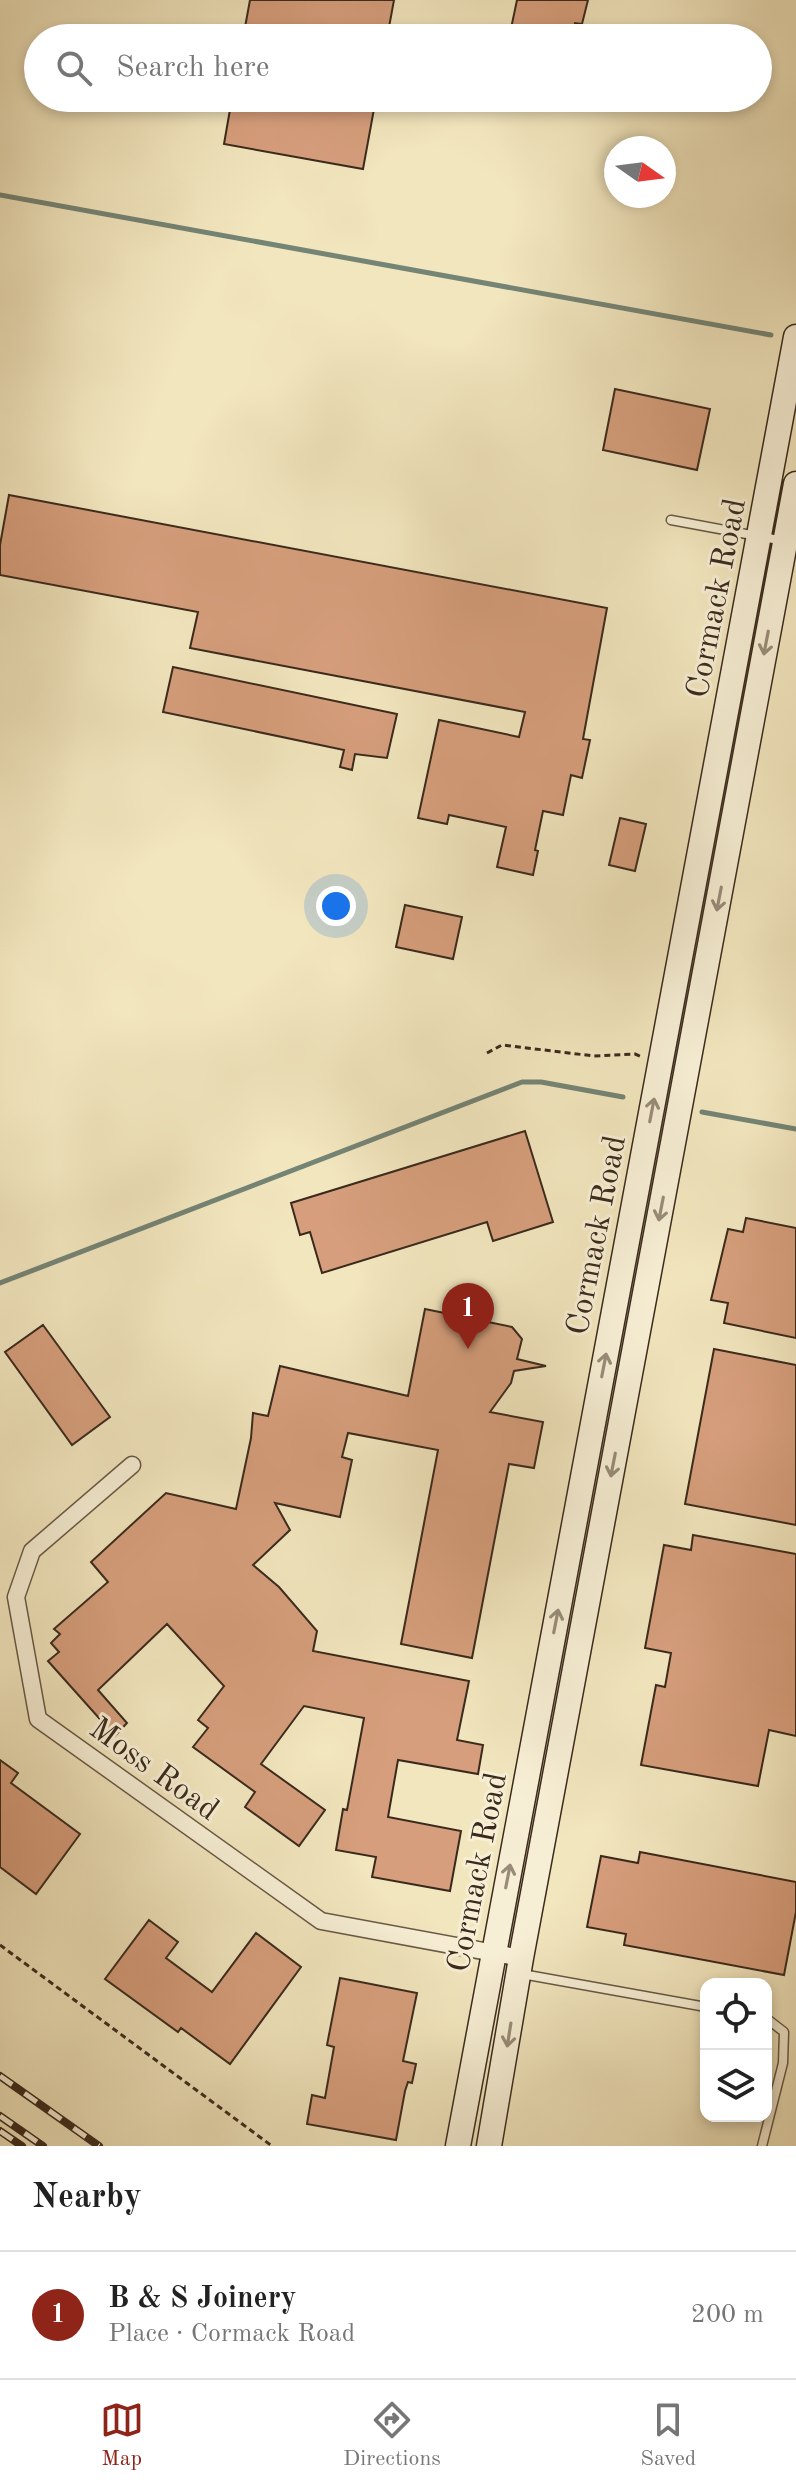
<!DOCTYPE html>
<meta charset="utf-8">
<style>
:root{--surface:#fff;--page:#f2f2f2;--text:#222;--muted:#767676;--line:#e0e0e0;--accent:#8f2418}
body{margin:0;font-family:"Old Standard TT",serif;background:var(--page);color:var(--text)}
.controls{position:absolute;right:24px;bottom:24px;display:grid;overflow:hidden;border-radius:16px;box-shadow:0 4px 12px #0003}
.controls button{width:72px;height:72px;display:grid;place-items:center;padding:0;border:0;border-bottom:2px solid var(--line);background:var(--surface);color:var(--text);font:40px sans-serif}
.compass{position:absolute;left:604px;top:136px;width:72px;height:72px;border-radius:50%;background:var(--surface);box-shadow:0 4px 12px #0003;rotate:104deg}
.you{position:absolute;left:336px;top:906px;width:28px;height:28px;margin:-20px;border:6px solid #fff;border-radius:50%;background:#1a73e8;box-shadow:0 0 0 12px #1a73e833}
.badge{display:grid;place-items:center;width:52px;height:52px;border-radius:50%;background:var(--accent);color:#fff;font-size:26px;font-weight:700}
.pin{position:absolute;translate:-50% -66px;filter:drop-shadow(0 2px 4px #0008)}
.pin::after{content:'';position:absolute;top:42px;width:28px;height:24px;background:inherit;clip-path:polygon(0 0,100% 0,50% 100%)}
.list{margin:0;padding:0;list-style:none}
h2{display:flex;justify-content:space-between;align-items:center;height:104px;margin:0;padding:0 32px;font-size:34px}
h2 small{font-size:26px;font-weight:400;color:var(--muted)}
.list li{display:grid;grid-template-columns:52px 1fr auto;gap:24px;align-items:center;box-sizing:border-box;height:128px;padding:0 32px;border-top:2px solid var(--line)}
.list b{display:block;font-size:30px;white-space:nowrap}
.list p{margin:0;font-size:26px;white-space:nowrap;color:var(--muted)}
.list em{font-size:26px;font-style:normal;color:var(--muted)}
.icon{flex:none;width:44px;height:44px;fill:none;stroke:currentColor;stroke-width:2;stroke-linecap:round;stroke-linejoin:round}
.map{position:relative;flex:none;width:796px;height:2146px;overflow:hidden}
.search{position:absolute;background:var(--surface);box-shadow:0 4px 12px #0003;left:24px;right:24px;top:24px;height:88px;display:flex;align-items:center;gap:20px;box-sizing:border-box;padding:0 28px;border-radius:44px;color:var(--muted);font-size:30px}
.sheet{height:232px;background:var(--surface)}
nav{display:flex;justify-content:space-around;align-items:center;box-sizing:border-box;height:112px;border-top:2px solid var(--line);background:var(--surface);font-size:22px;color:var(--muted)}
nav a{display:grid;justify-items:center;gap:4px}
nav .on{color:var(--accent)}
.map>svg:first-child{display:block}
</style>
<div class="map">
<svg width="796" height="2146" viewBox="0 0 796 2146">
<rect width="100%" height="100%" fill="#f2e6be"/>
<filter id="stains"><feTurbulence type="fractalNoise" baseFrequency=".0025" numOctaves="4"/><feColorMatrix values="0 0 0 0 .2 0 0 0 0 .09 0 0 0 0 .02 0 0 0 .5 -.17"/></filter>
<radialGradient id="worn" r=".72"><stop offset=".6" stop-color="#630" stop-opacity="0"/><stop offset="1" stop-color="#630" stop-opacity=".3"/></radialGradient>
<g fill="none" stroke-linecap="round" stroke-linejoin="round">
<path stroke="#748475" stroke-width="5" d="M0,195L771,335
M702,1112L796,1129
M0,1283L522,1082H541L623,1097"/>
</g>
<path fill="#d69e7c" stroke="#3a2a1d" stroke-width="2" d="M250,0H394L387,38H243Z
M517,0H588L582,24L575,23L572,38H509Z
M232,98H376L363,169L224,144Z
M615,389L710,409L697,470L603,450Z
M9,495L607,608L583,739L590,740L582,778L571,775L563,815L543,811L535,850L538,851L533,875L497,867L506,827L449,815L447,824L418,818L439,720L519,737L525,712L190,648L198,612L0,575V545Z
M173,667L397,714L387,758L355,754L352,770L340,767L344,750L163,712Z
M620,818L646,824L635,871L609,865Z
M405,905L462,917L453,959L396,947Z
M525,1131L553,1222L493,1241L487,1222L322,1273L310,1232L300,1235L291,1203Z
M746,1218L796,1228V1338L724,1323L728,1303L711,1300L728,1229L743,1232Z
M425,1309L512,1327L522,1339L517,1359L546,1366L514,1371L511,1383L490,1412L543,1422L534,1468L509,1464L472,1658L401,1644L438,1450L348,1433L342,1457L352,1460L340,1517L275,1503L290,1530L253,1565L279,1587L317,1631L313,1651L469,1681L457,1740L483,1745L478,1774L398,1760L388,1817L461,1831L450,1891L372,1877L376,1857L336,1850L343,1809L347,1810L364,1718L304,1706L261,1764L325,1810L299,1846L245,1807L255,1792L193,1747L208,1728L198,1720L224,1686L167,1624L98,1690L127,1723L115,1736L48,1661L59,1652L51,1643L60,1634L54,1629L108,1582L91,1562L166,1493L236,1509L251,1438L253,1413L268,1416L280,1366L408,1396Z
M43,1325L110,1417L72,1445L5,1352Z
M714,1349L796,1365V1525L685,1504Z
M693,1535L796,1554V1736L769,1730L758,1786L641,1765L656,1685L665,1687L671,1653L645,1648L664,1545L691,1550Z
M0,1760L18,1773L11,1783L80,1834L36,1894L0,1867Z
M640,1852L796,1882V1912L784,1975L624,1945L626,1934L587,1927L601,1856L638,1863Z
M149,1920L178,1942L166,1958L212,1992L256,1933L301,1967L230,2064L181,2028L178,2032L105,1979Z
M340,1978L417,1993L403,2061L416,2064L412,2083L408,2082L405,2091L396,2140L307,2124L312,2095L325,2098L334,2047L327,2045Z"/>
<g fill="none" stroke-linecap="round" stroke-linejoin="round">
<g stroke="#685945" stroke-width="11">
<path id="lane" d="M671,520L784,541
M522,1974L706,2007
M762,2146L783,2063L784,2032L766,2018"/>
</g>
<g stroke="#685945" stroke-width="19">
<path id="street" d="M132,1465L32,1551L16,1597L38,1719L321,1921L521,1958"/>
</g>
<g stroke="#3a2a1d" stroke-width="27">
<path id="secondary" d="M458,2146L796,337
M489,2146L521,1958L796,484"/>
</g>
<path stroke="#3a2a1d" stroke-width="3" stroke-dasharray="6 4" stroke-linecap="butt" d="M487,1053L502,1045L594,1056L635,1054L642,1057
M0,1945L272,2146"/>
<use href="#lane" stroke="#f7efd5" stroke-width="8"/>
<use href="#street" stroke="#f7efd5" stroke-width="16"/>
<use href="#secondary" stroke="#f7efd5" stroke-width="24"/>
<g stroke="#3a2a1d" stroke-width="8">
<path id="rail" d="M0,2076L99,2146
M0,2116L43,2146
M0,2131L22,2146"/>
</g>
<use href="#rail" stroke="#f7efd5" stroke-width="5" stroke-dasharray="15" stroke-linecap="butt"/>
</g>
<defs><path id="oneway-shaft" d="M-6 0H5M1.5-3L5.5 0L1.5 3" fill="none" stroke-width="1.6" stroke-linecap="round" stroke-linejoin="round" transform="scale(2)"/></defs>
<g stroke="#988c79">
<use href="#oneway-shaft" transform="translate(766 643) rotate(101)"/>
<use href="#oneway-shaft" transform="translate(719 899) rotate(101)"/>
<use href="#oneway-shaft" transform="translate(652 1110) rotate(-79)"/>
<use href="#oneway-shaft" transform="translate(661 1209) rotate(101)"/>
<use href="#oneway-shaft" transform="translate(604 1365) rotate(-79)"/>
<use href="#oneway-shaft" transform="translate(613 1465) rotate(101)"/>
<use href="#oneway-shaft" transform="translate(556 1621) rotate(-79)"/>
<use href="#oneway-shaft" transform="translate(508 1876) rotate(-79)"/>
<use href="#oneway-shaft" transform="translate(509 2035) rotate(99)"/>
</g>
<g text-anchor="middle" stroke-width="6" stroke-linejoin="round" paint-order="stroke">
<g font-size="32" fill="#3a2a1d" stroke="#f7efd5">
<text transform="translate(715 598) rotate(-79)" y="11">Cormack Road</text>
<text transform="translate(595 1235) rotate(-79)" y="11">Cormack Road</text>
<text transform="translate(155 1768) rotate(36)" y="11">Moss Road</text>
<text transform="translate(476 1872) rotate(-79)" y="11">Cormack Road</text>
</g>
</g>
<rect width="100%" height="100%" filter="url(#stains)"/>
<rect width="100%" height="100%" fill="url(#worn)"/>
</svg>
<div class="controls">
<button><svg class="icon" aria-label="locate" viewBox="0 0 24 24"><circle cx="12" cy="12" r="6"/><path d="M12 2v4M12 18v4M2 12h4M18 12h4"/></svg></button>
<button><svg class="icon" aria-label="layers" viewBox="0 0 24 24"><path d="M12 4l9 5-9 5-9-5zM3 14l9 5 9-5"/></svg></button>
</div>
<svg class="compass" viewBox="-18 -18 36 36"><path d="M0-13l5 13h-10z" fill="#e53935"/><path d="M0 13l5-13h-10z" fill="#767676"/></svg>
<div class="you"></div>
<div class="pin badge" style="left:468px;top:1349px">1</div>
<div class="search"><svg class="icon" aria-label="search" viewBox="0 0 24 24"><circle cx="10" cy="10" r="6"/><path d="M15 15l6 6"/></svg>Search here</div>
</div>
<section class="sheet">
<h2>Nearby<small></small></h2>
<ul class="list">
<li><span class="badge">1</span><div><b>B &amp; S Joinery</b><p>Place · Cormack Road</p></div><em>200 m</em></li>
</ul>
</section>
<nav>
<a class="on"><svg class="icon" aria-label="map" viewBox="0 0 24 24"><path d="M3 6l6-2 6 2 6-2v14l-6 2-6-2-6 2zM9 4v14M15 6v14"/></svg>Map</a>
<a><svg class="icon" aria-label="directions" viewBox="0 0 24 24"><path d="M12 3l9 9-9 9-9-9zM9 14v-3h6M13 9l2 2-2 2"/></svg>Directions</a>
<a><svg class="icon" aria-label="saved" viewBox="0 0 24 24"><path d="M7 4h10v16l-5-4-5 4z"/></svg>Saved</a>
</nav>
